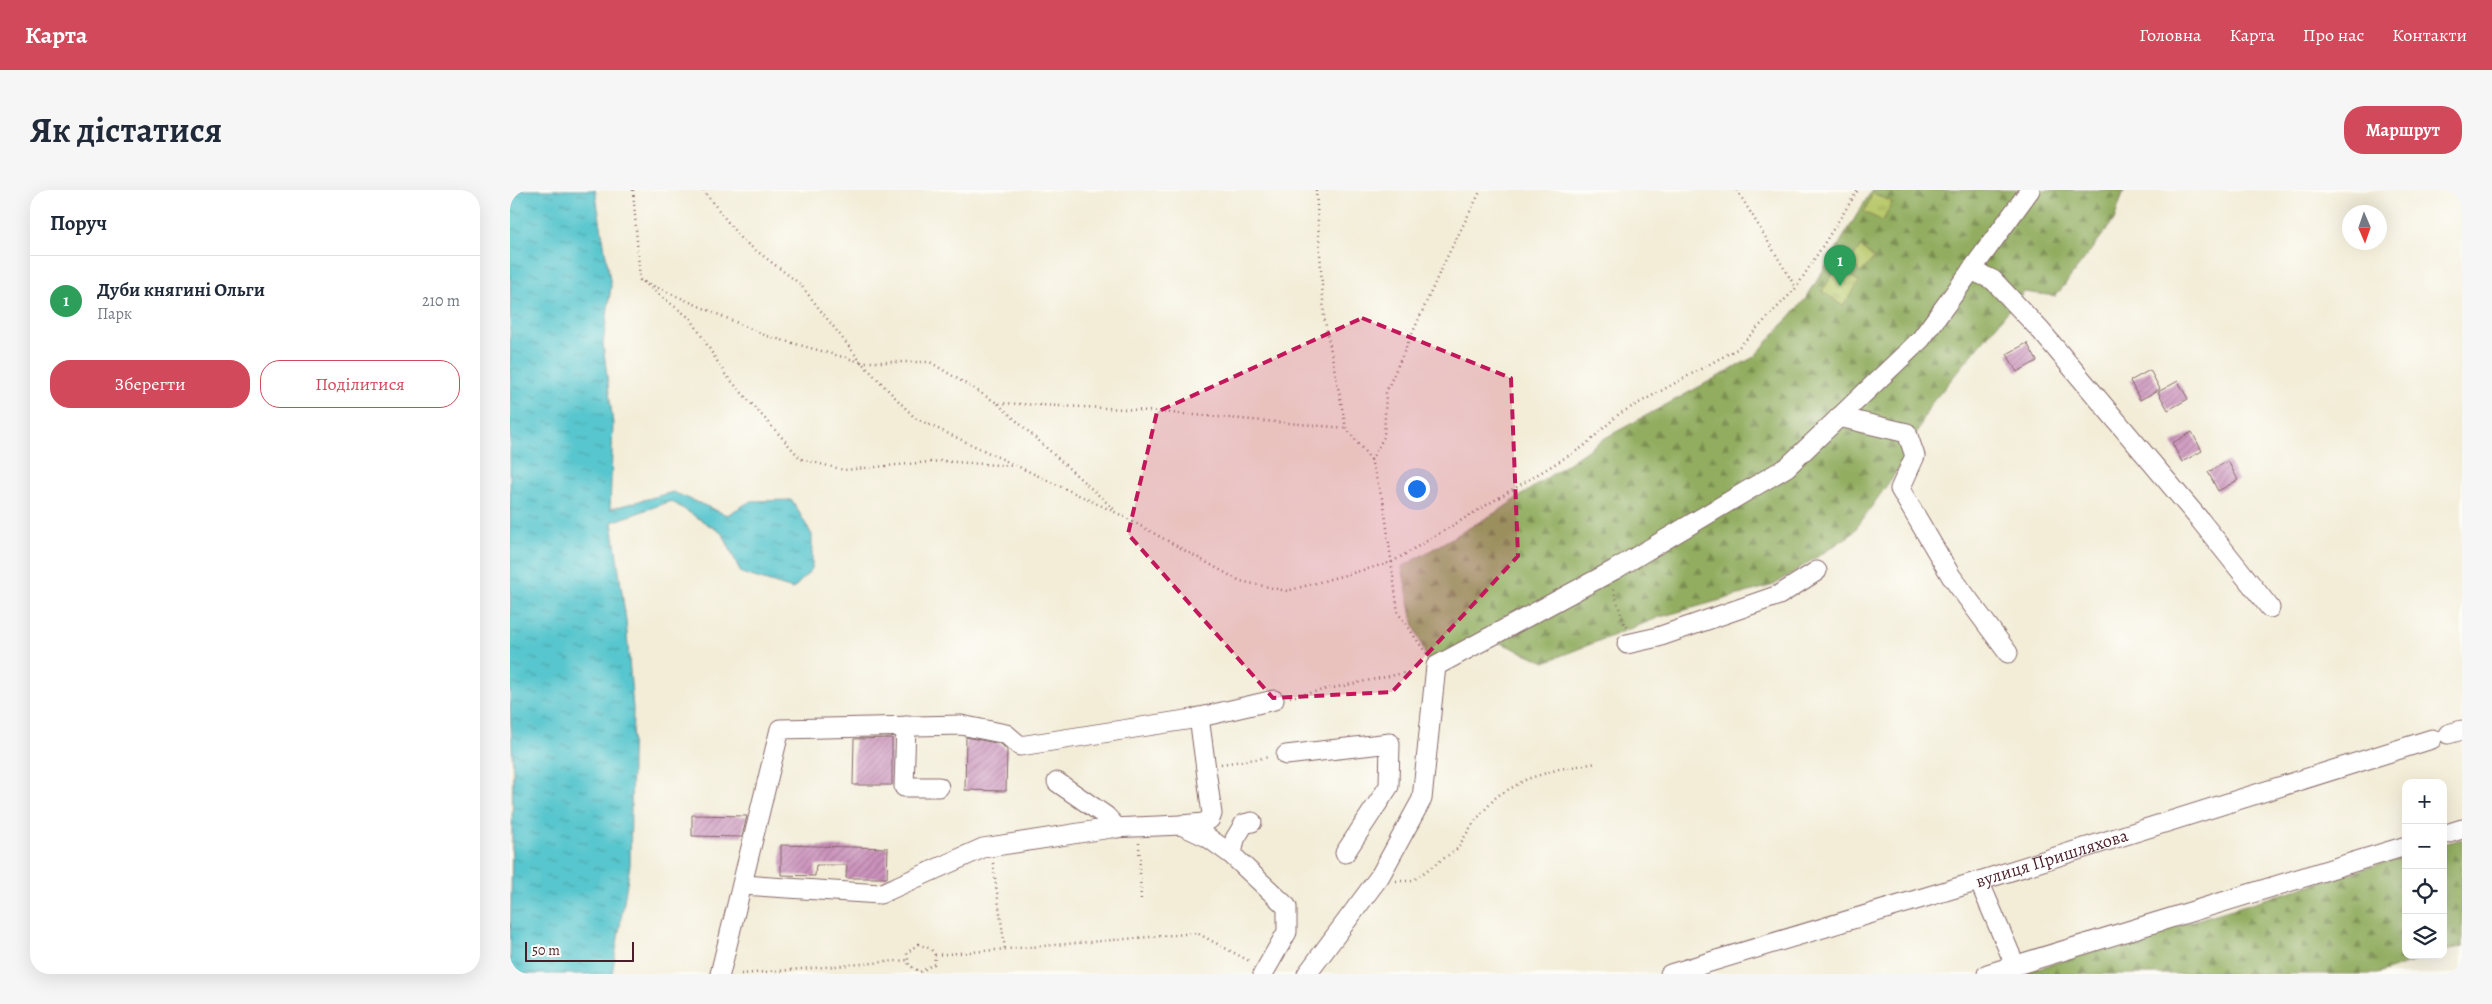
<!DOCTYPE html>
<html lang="uk">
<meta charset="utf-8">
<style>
:root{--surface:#fff;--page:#f6f6f7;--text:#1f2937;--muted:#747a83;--line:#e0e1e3;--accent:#d1495b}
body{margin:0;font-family:Alegreya,serif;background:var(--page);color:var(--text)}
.controls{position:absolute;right:15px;bottom:15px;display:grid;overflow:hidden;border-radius:10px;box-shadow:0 5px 20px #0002}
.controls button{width:45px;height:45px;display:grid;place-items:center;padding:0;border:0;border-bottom:1px solid var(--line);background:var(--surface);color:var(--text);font:25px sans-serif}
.compass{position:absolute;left:1832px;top:15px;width:45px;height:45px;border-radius:50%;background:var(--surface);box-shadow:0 5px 20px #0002;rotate:178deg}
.scale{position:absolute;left:15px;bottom:12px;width:109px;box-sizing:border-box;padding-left:5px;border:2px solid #4a1f2b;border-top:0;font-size:14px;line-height:18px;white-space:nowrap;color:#4a1f2b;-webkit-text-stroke:4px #fdfcf7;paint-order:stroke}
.you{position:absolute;left:906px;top:298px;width:18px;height:18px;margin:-12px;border:4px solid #fff;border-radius:50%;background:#1a73e8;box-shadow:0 0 0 8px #1a73e833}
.badge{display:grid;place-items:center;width:32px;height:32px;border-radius:50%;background:var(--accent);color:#fff;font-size:16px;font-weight:700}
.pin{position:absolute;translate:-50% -41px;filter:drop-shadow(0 1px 2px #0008)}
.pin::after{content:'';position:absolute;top:26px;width:18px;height:15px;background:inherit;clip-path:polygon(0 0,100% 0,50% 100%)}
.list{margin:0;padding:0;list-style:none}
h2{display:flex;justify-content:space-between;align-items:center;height:65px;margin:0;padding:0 20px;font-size:21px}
h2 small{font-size:16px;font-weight:400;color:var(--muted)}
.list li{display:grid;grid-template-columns:32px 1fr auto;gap:15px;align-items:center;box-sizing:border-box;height:90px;padding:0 20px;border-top:1px solid var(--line)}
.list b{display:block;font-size:19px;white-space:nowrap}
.list p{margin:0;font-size:16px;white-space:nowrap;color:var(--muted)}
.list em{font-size:16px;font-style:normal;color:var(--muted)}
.actions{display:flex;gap:10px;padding:15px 20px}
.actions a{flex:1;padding:11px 0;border:1px solid var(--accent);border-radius:20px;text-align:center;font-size:18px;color:var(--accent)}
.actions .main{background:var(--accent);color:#fff}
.icon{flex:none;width:28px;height:28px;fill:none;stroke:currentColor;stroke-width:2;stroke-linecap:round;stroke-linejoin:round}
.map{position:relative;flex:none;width:1952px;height:784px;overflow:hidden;border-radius:20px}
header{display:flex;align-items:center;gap:30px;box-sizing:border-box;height:70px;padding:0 25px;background:var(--accent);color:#fff}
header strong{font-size:24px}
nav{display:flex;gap:28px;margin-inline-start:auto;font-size:18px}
.intro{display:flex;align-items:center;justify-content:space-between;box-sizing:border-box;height:120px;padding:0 30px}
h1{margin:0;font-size:35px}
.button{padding:12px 22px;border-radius:20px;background:var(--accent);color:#fff;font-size:18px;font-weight:700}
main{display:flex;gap:30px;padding:0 30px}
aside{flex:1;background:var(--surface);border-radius:20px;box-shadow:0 5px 20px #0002}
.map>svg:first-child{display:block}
</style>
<header>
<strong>Карта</strong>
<nav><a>Головна</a><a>Карта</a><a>Про нас</a><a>Контакти</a></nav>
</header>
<div class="intro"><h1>Як дістатися</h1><a class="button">Маршрут</a></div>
<main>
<aside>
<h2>Поруч<small></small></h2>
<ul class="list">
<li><span class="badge" style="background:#2e9e5b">1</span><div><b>Дуби княгині Ольги</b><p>Парк</p></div><em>210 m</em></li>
</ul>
<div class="actions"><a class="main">Зберегти</a><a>Поділитися</a></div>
</aside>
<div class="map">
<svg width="1952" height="784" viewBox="0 0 1952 784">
<defs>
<pattern id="forest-firs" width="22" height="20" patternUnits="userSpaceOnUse" patternTransform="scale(1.25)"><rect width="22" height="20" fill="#92ad60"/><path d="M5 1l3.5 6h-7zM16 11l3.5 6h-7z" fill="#798c4f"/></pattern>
<pattern id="park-tufts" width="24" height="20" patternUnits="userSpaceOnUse" patternTransform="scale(1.25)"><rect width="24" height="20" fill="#b9c96c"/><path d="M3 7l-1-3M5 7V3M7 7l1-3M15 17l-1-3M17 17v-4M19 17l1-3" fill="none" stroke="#a1ac5e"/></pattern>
<pattern id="water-ripples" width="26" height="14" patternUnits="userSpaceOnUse" patternTransform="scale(1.25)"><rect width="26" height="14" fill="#58c6ce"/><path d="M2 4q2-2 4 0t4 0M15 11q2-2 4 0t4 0" fill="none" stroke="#4ba0a7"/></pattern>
<pattern id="building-hatch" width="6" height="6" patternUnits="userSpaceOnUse" patternTransform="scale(1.25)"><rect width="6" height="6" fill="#ca91bb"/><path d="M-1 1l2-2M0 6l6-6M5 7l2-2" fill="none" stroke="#a67698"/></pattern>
</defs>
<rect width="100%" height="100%" fill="#fdfcf7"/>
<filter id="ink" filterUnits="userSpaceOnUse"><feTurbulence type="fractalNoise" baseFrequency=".02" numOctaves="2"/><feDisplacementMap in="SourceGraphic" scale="10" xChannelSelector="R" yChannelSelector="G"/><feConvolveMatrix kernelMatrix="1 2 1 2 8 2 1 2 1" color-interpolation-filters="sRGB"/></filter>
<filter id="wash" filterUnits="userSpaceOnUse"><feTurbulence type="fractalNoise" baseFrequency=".0096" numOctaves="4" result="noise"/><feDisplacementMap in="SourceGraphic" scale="20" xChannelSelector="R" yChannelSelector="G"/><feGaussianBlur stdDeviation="1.12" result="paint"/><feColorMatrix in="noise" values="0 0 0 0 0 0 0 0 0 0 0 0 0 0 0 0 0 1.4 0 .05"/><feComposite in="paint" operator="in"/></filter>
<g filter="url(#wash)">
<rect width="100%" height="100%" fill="#f3edd8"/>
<path fill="url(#forest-firs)" stroke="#6e6646" d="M1362,0H1614L1604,30L1546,106L1514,102L1420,215L1392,274L1342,344L1264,395L1150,427L1035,472L984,450L921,481L903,432L892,377L990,320L1095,248L1244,167L1297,107Z
M1952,649V756L1933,762V654Z
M1896,666V765H1924L1867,784H1509Z"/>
<path fill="url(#park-tufts)" stroke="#82744c" d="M1363,3L1382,12L1373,31L1354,22Z
M1351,57L1364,68L1351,83L1339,72Z
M1328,77L1349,92L1333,116L1312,101Z"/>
<path fill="url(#water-ripples)" stroke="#51727c" d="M0,0H85L101,96L93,154L103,234L100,319L163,302L217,325L241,311L282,310L302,345V379L283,399L231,383L213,344L161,311L102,332L116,431L123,519L120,675L102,784H0L3,581L0,513Z"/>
<g id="blocks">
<path fill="url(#building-hatch)" d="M1517,153L1527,171L1507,182L1497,164Z
M1640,180L1650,199L1630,210L1620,191Z
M1668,191L1678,209L1658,220L1648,202Z
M1682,242L1692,261L1672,272L1662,253Z
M1718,271L1728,290L1708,301L1698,282Z
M456,547L491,554L497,560L496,601L455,600Z
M382,548V595H343L344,549Z
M182,625L237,626L232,647L182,646Z
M271,655L378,658L377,688H336L337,675H306L305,686L271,685Z"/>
</g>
</g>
<g filter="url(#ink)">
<use href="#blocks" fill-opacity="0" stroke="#856768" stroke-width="1"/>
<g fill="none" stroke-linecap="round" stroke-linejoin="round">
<g stroke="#856768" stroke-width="21">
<g id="minor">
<path d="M1461,80L1483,90L1531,141L1690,330L1760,418"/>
<path d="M1329,227L1397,243L1405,266L1390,299L1441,386L1498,463"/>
<path d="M1117,454L1148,447L1269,405L1307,381"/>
<path d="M396,536L394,597H429"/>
<path d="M1938,544L1952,540"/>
<path d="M776,565L880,553L879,596L835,663"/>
<path d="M547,592L596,626L607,638"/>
<path d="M671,635L694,633L700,629L702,624L689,527"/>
<path d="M1933,645L1952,639"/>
<path d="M722,665L725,649L734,634L742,632"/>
<path d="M1469,691L1505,775"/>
<path d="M232,695L370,704L473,658L601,638L671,635L697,647L722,665L777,717V742L753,784"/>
<path d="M210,784L270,539L451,535L496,544L510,556L682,529L764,510"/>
<path d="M797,784L870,686L912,609L926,476L1104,380L1277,277L1411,149L1520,0"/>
<path id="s1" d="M1160,784L1469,691L1922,549"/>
<path d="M1477,784L1896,656"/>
</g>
</g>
<path stroke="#856768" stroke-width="2.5" stroke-dasharray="1 4" stroke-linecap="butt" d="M123,0L130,90L257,146L351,172L405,228L609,324L730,391L777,401L882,372L1073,257L1109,224L1227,159L1286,98L1348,0
M193,0L231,49L290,94L351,172H420L487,213L615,219L836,238
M806,0L814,126L836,238L861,270L874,315L888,423L916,463
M1227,0L1286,98
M133,92L181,129L215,184L291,269L334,280L430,271L503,276
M488,214L606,321
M861,270L874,247L876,202L933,75L971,0
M1103,399L1114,433L1118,438
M780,507L894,483
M711,574L760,567
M629,653L631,712
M483,673L495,759
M886,691H902L947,659L964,632L987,606L1017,589L1049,579L1087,573
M408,754L421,759L425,765L424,774L410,782L399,775L397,763Z
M425,765L687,743L741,772
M231,784L398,770"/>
<use href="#minor" stroke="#fff" stroke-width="19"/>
</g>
</g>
<path fill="#c2185b" fill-opacity="0.2" stroke="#c2185b" stroke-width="4" stroke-dasharray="10 6" stroke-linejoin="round" d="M852,128L1001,188L1008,366L882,502L763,508L618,344L647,222Z"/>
<g text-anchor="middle" stroke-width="4" stroke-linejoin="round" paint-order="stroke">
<g font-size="18" fill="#4a1f2b" stroke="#fdfcf7">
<text dy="6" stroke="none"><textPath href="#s1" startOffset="399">вулиця Пришляхова</textPath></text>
</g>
</g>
</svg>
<div class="controls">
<button>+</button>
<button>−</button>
<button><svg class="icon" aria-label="locate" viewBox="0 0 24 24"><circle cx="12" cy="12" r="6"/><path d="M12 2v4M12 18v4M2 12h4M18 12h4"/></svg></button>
<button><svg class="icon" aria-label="layers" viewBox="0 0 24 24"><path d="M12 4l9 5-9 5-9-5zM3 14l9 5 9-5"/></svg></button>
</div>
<svg class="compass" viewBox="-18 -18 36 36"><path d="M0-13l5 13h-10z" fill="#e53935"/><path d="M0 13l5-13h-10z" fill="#747a83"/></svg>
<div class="scale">50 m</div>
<div class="you"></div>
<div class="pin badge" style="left:1330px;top:96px;background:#2e9e5b">1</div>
</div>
</main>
